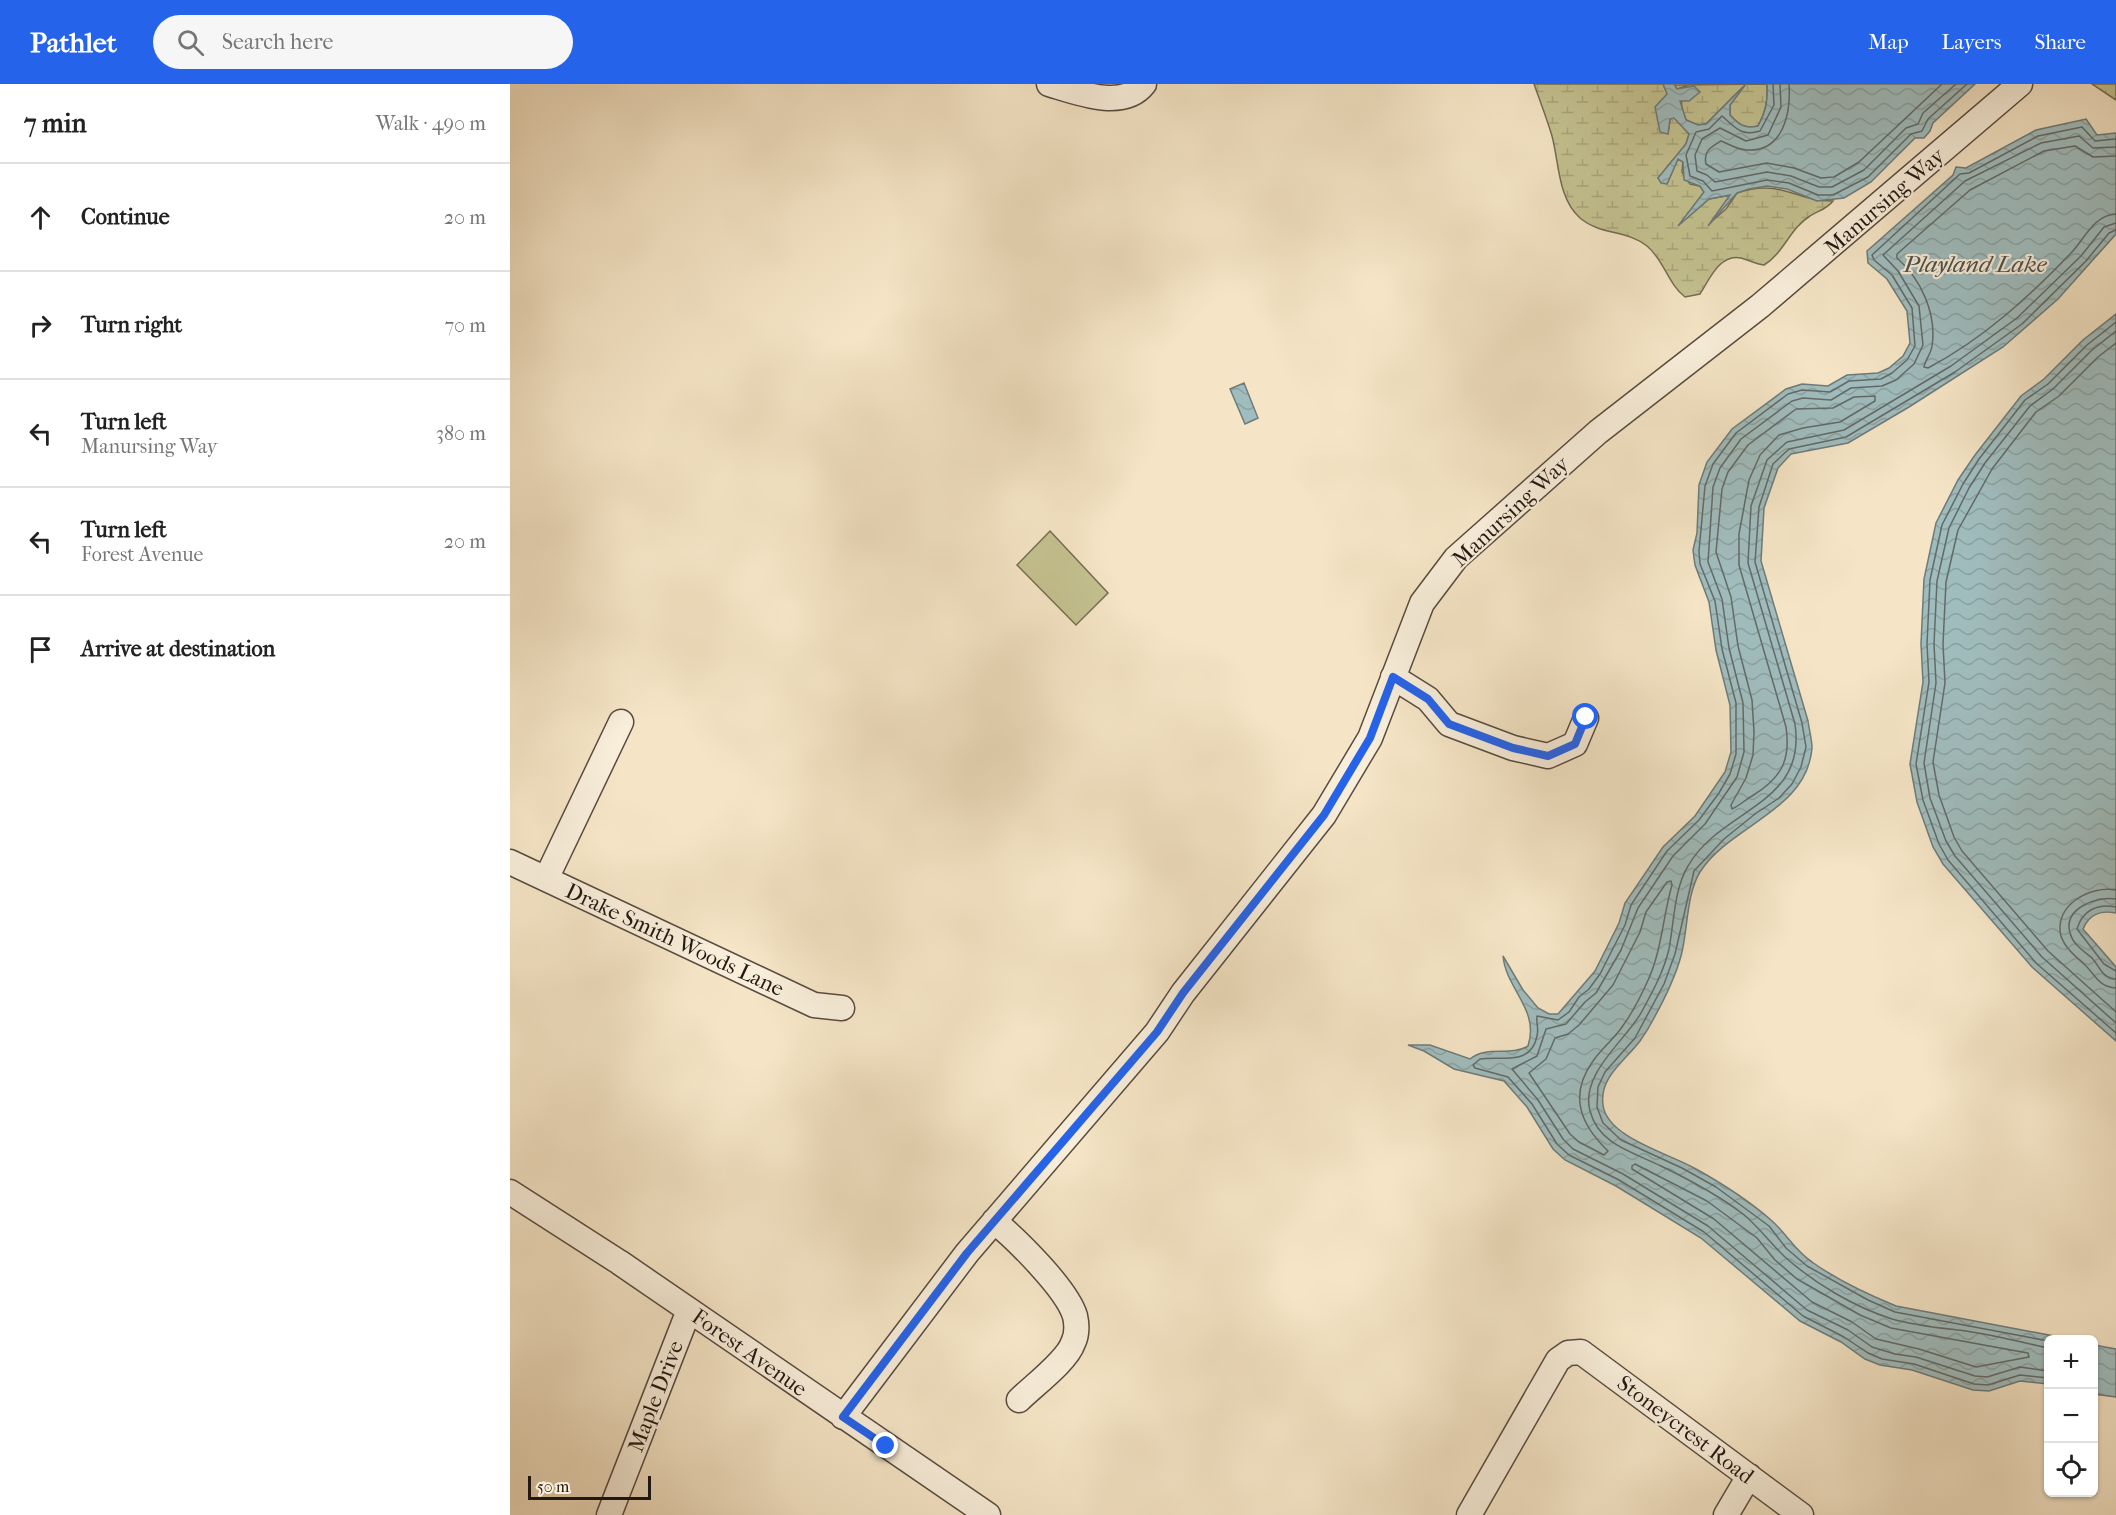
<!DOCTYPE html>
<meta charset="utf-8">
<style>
:root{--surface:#fff;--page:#f6f6f6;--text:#222;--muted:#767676;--line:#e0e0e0;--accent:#2563eb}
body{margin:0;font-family:"IM FELL French Canon",serif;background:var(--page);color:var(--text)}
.controls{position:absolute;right:18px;bottom:18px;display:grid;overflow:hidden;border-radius:9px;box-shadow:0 2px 4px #0004}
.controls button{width:54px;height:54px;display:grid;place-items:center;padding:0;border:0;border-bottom:2px solid var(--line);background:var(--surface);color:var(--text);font:30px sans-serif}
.scale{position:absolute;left:18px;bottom:15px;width:123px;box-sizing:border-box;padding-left:6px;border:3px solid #231813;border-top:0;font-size:16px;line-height:21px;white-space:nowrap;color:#231813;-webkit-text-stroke:4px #f8eeda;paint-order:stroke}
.stop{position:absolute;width:18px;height:18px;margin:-14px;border:4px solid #2563eb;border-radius:50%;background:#fff}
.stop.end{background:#2563eb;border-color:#fff;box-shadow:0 2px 6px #0008}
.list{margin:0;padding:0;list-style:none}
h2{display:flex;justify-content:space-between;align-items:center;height:78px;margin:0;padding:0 24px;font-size:26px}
h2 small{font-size:20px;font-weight:400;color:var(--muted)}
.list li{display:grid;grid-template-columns:39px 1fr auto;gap:18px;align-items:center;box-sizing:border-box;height:108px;padding:0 24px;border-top:2px solid var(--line)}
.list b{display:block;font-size:22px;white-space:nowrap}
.list p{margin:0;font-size:20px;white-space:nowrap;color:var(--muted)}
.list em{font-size:20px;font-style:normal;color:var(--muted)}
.icon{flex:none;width:33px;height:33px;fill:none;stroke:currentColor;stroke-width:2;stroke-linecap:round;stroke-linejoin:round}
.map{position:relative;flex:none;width:1606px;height:1431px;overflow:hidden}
header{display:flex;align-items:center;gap:36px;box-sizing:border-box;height:84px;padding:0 30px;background:var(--accent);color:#fff}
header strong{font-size:28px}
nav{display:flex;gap:33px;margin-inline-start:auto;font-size:21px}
.search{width:420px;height:54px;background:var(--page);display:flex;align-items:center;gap:15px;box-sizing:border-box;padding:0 21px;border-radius:33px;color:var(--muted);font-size:22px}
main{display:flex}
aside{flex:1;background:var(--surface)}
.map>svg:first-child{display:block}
</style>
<header>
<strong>Pathlet</strong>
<div class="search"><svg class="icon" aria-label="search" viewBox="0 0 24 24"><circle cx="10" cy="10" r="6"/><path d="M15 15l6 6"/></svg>Search here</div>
<nav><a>Map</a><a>Layers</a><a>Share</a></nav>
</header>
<main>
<aside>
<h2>7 min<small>Walk · 490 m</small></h2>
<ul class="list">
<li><svg class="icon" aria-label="ahead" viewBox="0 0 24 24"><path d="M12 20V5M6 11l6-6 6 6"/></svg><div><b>Continue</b></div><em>20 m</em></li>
<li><svg class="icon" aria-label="right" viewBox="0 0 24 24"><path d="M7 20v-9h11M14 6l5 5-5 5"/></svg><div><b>Turn right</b></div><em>70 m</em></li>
<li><svg class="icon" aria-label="left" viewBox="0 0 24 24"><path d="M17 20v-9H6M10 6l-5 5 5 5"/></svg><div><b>Turn left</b><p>Manursing Way</p></div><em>380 m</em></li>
<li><svg class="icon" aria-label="left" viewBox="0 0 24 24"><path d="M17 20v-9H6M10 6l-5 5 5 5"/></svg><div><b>Turn left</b><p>Forest Avenue</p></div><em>20 m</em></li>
<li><svg class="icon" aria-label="arrive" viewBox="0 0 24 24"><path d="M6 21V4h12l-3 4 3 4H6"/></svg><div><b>Arrive at destination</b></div></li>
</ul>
</aside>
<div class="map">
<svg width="1606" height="1431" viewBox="0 0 1606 1431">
<defs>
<pattern id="grass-tufts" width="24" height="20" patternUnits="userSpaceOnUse" patternTransform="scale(1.5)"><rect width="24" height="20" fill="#c4c290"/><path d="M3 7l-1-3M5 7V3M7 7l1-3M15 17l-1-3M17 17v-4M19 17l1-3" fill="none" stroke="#a8a67b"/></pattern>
<pattern id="wetland-marsh" width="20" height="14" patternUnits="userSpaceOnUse" patternTransform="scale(1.5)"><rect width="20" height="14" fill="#c4c290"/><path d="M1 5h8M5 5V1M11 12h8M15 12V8" fill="none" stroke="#a8a67b"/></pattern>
<pattern id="water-waves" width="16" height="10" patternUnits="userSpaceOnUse" patternTransform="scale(1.5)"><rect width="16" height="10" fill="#a0bdbe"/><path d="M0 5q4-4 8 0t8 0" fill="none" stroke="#8aa2a2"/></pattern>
</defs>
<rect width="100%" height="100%" fill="#f5e5c6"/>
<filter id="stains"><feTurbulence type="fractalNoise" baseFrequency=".00333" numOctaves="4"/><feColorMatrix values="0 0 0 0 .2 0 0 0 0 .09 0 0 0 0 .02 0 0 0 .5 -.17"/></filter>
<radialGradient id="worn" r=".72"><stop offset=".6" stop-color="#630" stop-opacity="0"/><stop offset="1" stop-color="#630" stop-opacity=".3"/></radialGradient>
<path fill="url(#grass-tufts)" stroke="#746d52" stroke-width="1.5" d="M1582,0H1606V16Z"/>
<path fill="url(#wetland-marsh)" stroke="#746d52" stroke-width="1.5" d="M1024,0H1153L1158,10V50L1160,35L1164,33L1179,50L1176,60L1148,94L1157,100L1168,75L1173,77L1172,88L1180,100L1190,102L1194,108L1172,138L1199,115L1221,111L1201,138L1216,125L1227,109C1271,94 1284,117 1323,117C1316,126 1309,126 1300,132C1280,144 1274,169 1254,181C1245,180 1239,176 1231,174C1210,169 1199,196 1190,210L1175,213C1158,200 1154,176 1137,162C1117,146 1090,151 1070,134C1048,115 1049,78 1042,52C1037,35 1030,17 1024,0Z
M1257,0C1258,17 1256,27 1248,42C1235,45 1229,41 1220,31V21L1233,3L1196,40L1188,41L1176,36C1170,22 1170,16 1176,2L1167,5L1164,1Z"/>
<path fill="#c4c290" stroke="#746d52" stroke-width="1.5" d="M540,447L598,509L566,541L507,481Z"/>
<path fill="url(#water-waves)" stroke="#6e7b7a" stroke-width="1.5" d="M1153,0H1164L1167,5L1184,2L1190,8L1179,17H1170L1176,36L1188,41L1196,40L1236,0L1220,21V31C1229,41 1235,45 1248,42C1256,27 1258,17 1257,0H1465L1423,39L1420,47L1414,54H1405L1361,98L1334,114L1307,117L1277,105L1257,102L1239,105L1227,109L1198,142L1220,111L1199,115L1168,142L1194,108L1190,102L1174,96L1173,78L1168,75L1157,100L1151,99L1148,94L1176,60L1179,50L1164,34L1160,35L1158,50L1150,48L1145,23L1157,10Z
M1576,35L1587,51L1606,49V150L1548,215L1493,263L1399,323L1338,359L1281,370L1268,384L1254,424L1251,477L1298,637C1299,645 1302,656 1302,664C1297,727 1220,741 1190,788C1176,811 1178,846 1171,872C1165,894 1155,914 1144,934C1140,942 1135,950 1130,957C1115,977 1089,993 1093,1021C1097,1054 1161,1070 1186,1085C1213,1100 1238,1116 1261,1136C1276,1149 1285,1167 1302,1178C1327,1196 1357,1210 1386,1222L1560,1255L1538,1256V1300L1510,1297L1479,1307L1463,1306L1402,1286L1370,1281L1355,1275L1331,1258L1290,1237L1191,1154L1106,1102L1055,1076L1043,1065L1017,1023L994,997L944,985L914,967L898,961H920L960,975C976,961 1000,973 1018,962C1030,926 996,905 993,872L1013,906L1028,924L1039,930H1048L1085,887L1109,839L1115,819L1153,763L1185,732L1215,688L1221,668L1220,621L1206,566L1199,518L1185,481L1183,466L1187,449L1189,401L1197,378L1222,345L1276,305L1292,300L1318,302L1337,291L1368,289L1379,284L1393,272L1400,259L1397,227L1377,195L1358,179L1357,167L1443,91L1446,83L1456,84L1526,46Z
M1606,230V829C1590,826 1579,830 1573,845L1606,883V957L1522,883L1433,780L1423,763L1407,718L1400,680L1413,598L1411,560L1414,495L1426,439L1448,396L1465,371L1511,312L1534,295L1573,256Z
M734,299L748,334L735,340L720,305Z
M1584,1261L1606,1265V1313L1584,1310Z"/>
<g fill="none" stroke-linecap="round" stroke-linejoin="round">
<path stroke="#626a68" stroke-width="1.5" d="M1263,0L1264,21L1250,47C1231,53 1225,43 1212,32L1199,45L1186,48L1176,71L1180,92L1193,97L1202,107L1257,96L1279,99L1308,111H1323L1358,93L1401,50L1412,47L1418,35L1457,0
M1270,0L1271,23L1258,51L1236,57L1210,44L1192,55L1185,71L1187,87L1197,91L1205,98L1257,88L1281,92L1309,103H1322L1354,86L1396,44L1408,40L1413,29L1446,0
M1279,0C1281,28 1274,68 1237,66C1228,66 1219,60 1211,57C1201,63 1193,67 1196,80L1209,88L1257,79L1284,84L1311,94L1324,93L1349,78L1432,0
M1606,72L1583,73L1565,62L1534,67L1460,106L1387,170V174C1411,195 1427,230 1422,262C1421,270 1415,276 1414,283L1418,284C1473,255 1519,213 1562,168C1575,154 1584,131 1606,130
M1606,238L1577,261L1538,300L1515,316L1469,375L1453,400L1432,441L1420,496L1417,560L1419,598L1406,680L1413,716L1429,760L1438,776L1526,879L1606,949
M1606,247L1582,266L1543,305L1520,322L1475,379L1459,404L1439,444L1427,497L1424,560L1426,599L1414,679L1420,714L1436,757L1445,772L1532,873L1606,939
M1606,259L1588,273L1549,312L1526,328L1482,385L1448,446L1436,498L1433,560L1435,599L1423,678L1429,711L1444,753L1452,767L1538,867L1606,928
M1365,312V317L1330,338L1293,344L1269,351L1250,371L1239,396L1229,450V481L1276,643C1281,677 1271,694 1242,712C1235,716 1229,722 1222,725L1221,721L1236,694L1243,671L1244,648L1242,616L1228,562L1221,513L1206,468L1212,405L1218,388L1238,361L1286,325L1323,324L1344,313Z
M1157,798L1161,797L1162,801C1153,832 1152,864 1139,894C1132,910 1123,928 1112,943C1104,955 1091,965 1083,977C1058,1012 1071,1041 1098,1067L1094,1071L1069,1058L1060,1050L1019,989L1036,975L1045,954L1058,950L1069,941L1103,901L1130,848L1136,828Z
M1606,806C1581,801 1543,821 1551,852C1555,864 1565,872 1574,880C1585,890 1588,903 1606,904
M1606,815C1587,812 1553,824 1560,849C1563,861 1574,867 1582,874C1590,883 1592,894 1606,895
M1606,823C1587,819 1572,827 1567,845L1594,880L1606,887
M1125,1080L1197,1117L1247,1154L1265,1176L1287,1195L1350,1231L1381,1244L1501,1266L1518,1269L1519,1273L1466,1283L1409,1265L1366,1255L1342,1238L1302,1218L1204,1135L1122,1085V1082Z
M1538,1257L1385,1228L1358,1216L1297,1182L1276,1164L1259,1142L1206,1103L1172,1084L1111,1056L1093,1039L1087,1023L1088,1003L1095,988L1125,954L1154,900L1165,870L1184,787L1214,755L1245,730L1269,714L1282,700L1291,683L1296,663L1292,639L1245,478L1249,423L1263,380L1279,365L1336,353L1445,288L1512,240L1576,177L1599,149L1606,146
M1538,1264C1511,1258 1483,1251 1456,1247C1431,1244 1406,1242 1382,1235C1344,1223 1304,1199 1275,1173C1260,1159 1249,1143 1233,1130C1208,1111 1180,1096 1151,1082C1123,1068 1089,1061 1080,1027C1070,990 1115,957 1131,929C1142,909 1154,887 1159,865C1164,839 1164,805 1178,782C1211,724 1297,722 1285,640L1238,479L1241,422L1257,376L1277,358L1334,346L1441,282L1507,234L1571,172L1594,143L1606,139
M1538,1287L1510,1283L1477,1293L1465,1292L1406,1273L1385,1270L1362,1263L1338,1246L1297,1226L1198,1142L1113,1090L1063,1065L1053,1055L1028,1016L1002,985L1027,972L1036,945L1056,940L1075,918L1086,909L1111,866L1128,824L1163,772L1195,740L1227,693L1234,668L1233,619L1219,564L1212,515L1198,478L1203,403L1210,384L1231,355L1282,317L1293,314L1321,316L1341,304L1372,302L1386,296L1404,280L1413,261L1409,222L1388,187L1373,171L1455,97L1531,59L1569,52L1583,64L1606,63
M1538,1294L1510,1291L1478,1301L1464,1300L1404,1280L1372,1275L1358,1269L1334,1253L1293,1232L1194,1148L1109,1096L1059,1071L1047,1060L1022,1020L998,993L965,984L963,981L970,975C992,972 1021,982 1027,952C1029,945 1026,939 1027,932L1048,936L1059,928L1069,913L1079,905L1090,890L1115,841L1121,821L1157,767L1189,736L1209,709L1220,690L1226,670V619L1212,565L1205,517L1190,480L1189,467L1195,402L1203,380L1226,349L1278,310L1292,306L1320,308L1339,297L1371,295L1382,289L1397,276L1405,262L1402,224L1382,191L1364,176L1362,171L1450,90L1459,89L1528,52L1572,43L1585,57L1606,55"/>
<g stroke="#584b40" stroke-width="27">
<path id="minor" d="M539,0C566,8 613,27 634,0
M883,593L918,615L939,640L1003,664L1038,672L1065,660L1076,634
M0,778L304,921L332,924
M36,795L111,638
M0,1108L109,1178L478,1431
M484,1137C506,1155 557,1205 565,1232C567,1241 567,1251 563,1259C557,1277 523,1302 509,1316
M333,1333L457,1169L647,948L673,909L814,731L860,654L912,519L946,474L1088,348L1250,222L1510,0
M99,1431L179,1226
M959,1431L1048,1276L1058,1269L1071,1268L1291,1431
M1216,1431L1239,1392"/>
</g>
<use href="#minor" stroke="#f8eeda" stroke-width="24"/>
</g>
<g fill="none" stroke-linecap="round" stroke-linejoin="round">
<path stroke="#2563eb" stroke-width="8" d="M376,1362L333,1333L457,1169L647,948L673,909L814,731L860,654L883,593L918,615L939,640L1003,664L1038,672L1065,660L1076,633"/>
</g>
<g text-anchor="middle" stroke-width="4.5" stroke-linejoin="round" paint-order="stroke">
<g font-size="22" fill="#231813" stroke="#f8eeda">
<text transform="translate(1374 117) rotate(-41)" y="8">Manursing Way</text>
<text transform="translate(1000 427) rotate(-43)" y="8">Manursing Way</text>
<text transform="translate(165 855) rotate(25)" y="8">Drake Smith Woods Lane</text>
<text transform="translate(240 1268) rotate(35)" y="8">Forest Avenue</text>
<text transform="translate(145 1312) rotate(-69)" y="8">Maple Drive</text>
<text transform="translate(1176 1345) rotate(37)" y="8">Stoneycrest Road</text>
</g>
<g font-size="24" font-style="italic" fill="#4f524f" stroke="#f8eeda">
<text x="1465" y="188">Playland Lake</text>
</g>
</g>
<rect width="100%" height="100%" filter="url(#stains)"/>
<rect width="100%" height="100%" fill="url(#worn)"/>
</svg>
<div class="controls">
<button>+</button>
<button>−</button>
<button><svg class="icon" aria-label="locate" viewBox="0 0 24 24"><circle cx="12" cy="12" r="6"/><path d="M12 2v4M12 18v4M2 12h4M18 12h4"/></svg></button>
</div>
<div class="scale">50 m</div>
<div class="stop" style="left:1076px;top:633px"></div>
<div class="stop end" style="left:376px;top:1362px"></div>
</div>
</main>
